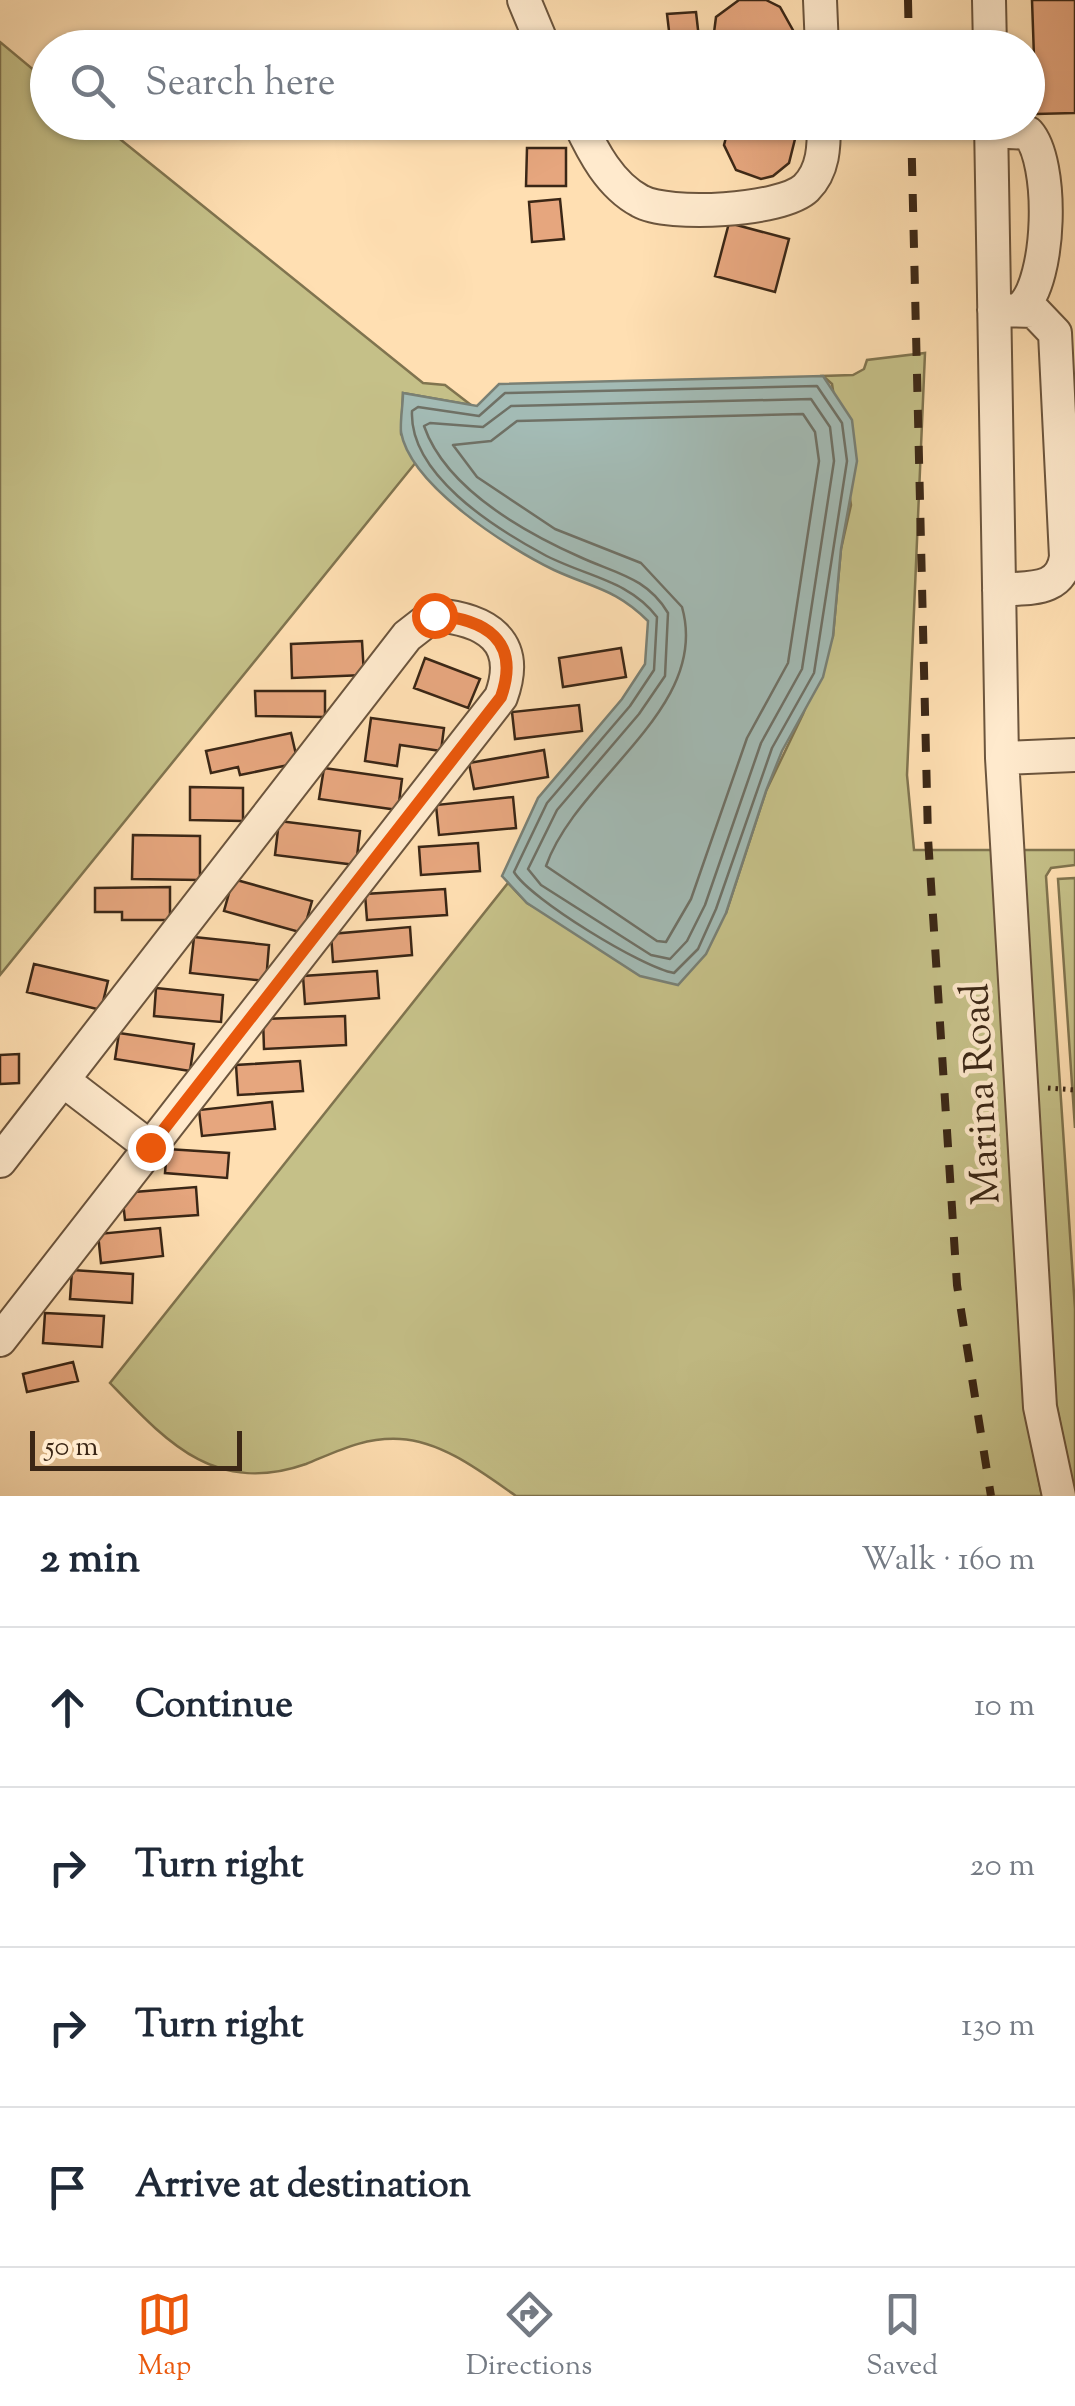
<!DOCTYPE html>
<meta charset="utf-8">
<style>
:root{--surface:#fff;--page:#f2f2f3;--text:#1f2937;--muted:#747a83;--line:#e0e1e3;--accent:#ea580c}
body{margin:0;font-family:"Sorts Mill Goudy",serif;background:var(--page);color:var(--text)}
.scale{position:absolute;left:30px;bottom:25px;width:212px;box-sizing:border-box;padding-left:10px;border:5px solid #3b2716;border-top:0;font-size:28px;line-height:35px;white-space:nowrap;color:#3b2716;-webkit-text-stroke:8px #ffeacd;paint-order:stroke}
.stop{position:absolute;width:30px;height:30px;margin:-22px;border:8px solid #ea580c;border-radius:50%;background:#fff}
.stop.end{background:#ea580c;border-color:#fff;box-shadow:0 2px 10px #0008}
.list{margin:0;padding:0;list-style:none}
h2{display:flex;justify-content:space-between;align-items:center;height:130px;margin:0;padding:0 40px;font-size:42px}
h2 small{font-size:32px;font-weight:400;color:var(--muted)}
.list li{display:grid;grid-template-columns:65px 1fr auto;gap:30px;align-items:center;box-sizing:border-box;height:160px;padding:0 40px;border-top:2px solid var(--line)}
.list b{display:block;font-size:38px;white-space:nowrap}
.list em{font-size:32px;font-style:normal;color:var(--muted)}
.icon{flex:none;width:55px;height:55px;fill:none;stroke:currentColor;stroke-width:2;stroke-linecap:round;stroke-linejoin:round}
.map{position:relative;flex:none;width:1075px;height:1496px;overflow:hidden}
.search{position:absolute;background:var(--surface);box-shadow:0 2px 8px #0004;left:30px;right:30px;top:30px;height:110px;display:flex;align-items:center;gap:25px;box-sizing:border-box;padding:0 35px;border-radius:55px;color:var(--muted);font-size:38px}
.sheet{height:770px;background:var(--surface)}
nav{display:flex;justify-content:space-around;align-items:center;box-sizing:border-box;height:140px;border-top:2px solid var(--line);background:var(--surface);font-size:28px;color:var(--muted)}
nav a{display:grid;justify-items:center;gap:5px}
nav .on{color:var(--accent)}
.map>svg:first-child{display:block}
</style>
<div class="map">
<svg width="1075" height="1496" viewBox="0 0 1075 1496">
<rect width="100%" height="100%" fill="#ffdfb2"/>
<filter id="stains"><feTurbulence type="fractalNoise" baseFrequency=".002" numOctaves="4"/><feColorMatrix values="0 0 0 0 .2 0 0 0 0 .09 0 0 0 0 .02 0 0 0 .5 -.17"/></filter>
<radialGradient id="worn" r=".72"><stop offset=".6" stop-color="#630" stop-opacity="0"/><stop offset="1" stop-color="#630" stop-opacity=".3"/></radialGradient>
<path fill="#c5c088" stroke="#80744f" stroke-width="2.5" d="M0,42L47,81L48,122L100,123L423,383L445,385L471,405L403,393L401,434L417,461L0,975Z
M925,353L907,775L914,850H992L1025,1412L1042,1496H516C483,1473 442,1441 400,1439C364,1437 338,1451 306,1464C215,1496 167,1442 110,1383L508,883L527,903L568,926L726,913L766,791L803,714L833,636L841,549L851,505L832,384L823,376L853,375L864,369L867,360Z
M1023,850H1075V865L1051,868L1046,876L1075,1309V1496L1056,1403Z
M1075,878V1128L1058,879Z"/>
<path fill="#a3bbb5" stroke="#798075" stroke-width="2.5" d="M823,376L852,420L857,461L841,549L833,636L823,677L782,751L766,791L726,913L706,954L678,985L640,976L527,903L502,876L538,798L622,699L645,664L648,621C616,589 593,588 554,570C508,548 410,485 401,432C400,420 403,405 403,393L477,406L499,384Z"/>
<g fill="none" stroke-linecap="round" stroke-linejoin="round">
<path stroke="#6f7166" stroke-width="2.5" d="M817,386L842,423L847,461L814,673L772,748L716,909L698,949L674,973C643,968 530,899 514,872L547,803L630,706L654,670L657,617C628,579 583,576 543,554C493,527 409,474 412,411L418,407L479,416L505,393Z
M811,399L830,427L834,461L802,669L761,743L705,905L687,941L670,959L651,955L541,885L528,869L557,810L639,714L665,676L668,613C647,577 614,573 580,557C522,531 446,489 424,426L430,423L483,427L511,406Z
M803,414L815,432L819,461L788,663L747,738L691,899L666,942L657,941L546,866C577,777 711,709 682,607L641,563L555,529L477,477L453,445L491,441L517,421Z"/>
</g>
<path fill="#e6a67e" stroke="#3b2716" stroke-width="2.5" d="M739,0H766L780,7L794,32L793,48H712L716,17Z
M1032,0H1075V113L1036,114Z
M696,12L700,47L671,48L667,14Z
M730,122H788L795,139L789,163L773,176L761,179L736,170L724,145Z
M527,148H566V186H526Z
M560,199L564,239L532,242L529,202Z
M729,223L789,239L775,292L715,276Z
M362,641L364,675L292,678L291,644Z
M621,648L626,677L563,687L559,658Z
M425,658L480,679L468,708L414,688Z
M255,691H325V717L256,716Z
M579,705L582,731L515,739L512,712Z
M371,718L444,728L441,751L400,745L397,766L365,761Z
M291,733L298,763L240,775L238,767L211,773L206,751Z
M544,750L548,777L474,789L469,763Z
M324,768L402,779L398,810L319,799Z
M190,787L243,788V821L190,820Z
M513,797L516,828L439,835L436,805Z
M279,821L360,831L356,865L275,855Z
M133,835L200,836V880L132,879Z
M478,843L480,871L421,875L419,847Z
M233,879L312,901L303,933L224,911Z
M170,887V920H122V912H95V888Z
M445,889L447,915L367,920L365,894Z
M410,927L412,955L333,962L331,934Z
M194,937L269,945L266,981L190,973Z
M34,964L108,981L101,1010L27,992Z
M377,971L379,998L305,1004L303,976Z
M156,988L223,995L221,1022L154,1016Z
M345,1016L346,1045L264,1049L263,1019Z
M119,1033L194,1044L190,1071L115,1059Z
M19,1054V1083L0,1084V1055Z
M300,1061L303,1091L238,1095L236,1065Z
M272,1102L275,1129L202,1136L199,1110Z
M167,1149L229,1153L227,1178L165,1173Z
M196,1187L198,1215L125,1220L122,1193Z
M160,1228L163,1256L101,1263L98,1234Z
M72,1270L133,1274L132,1303L70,1299Z
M45,1313L104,1316L102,1347L43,1343Z
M73,1362L78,1381L27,1392L23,1374Z"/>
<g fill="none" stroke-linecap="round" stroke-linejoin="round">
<g stroke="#6c553d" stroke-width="36">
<path id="minor" d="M524,0L544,48
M820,0L822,48
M989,0L990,48
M579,122C593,152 610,185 640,201C668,217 782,211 806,188C824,170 824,146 824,122
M991,122L1002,758
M991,131L1028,133C1054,162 1051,280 1022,307
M994,310L1034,311L1055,333L1066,557C1061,593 1028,587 999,590
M64,1081L150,1147
M0,1161L407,636L434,615C485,619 522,640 501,697L0,1340
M1059,1496L1040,1407L1002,758L1075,755"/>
</g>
<path stroke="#3b2716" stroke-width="5" stroke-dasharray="2.5 5" stroke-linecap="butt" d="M1048,1088L1075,1090"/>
<use href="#minor" stroke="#ffeacd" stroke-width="32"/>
<path stroke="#3b2716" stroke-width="8" stroke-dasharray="18 18" stroke-linecap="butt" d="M908,0L909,48
M911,122L928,838L957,1285L991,1496"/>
</g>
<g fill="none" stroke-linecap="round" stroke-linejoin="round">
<path stroke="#ea580c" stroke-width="12" d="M150,1147L501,697C521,640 485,619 434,615"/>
</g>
<g text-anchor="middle" stroke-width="9" stroke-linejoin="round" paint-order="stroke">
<g font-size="40" fill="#3b2716" stroke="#ffeacd">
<text transform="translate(979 1094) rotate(-93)" y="14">Marina Road</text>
</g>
</g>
<rect width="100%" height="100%" filter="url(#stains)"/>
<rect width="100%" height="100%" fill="url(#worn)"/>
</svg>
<div class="scale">50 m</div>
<div class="stop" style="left:434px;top:615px"></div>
<div class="stop end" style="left:150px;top:1147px"></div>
<div class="search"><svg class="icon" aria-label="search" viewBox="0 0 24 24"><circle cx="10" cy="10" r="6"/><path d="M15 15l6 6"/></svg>Search here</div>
</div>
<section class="sheet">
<h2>2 min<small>Walk · 160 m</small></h2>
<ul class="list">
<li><svg class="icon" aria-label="ahead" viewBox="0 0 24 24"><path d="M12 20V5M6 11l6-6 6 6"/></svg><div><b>Continue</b></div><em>10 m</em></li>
<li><svg class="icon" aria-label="right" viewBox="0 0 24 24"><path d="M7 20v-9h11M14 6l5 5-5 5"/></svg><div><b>Turn right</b></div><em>20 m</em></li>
<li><svg class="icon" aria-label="right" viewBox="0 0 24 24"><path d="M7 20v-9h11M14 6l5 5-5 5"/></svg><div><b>Turn right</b></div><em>130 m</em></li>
<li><svg class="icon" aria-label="arrive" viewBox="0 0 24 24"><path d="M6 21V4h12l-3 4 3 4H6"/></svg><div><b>Arrive at destination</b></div></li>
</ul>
</section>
<nav>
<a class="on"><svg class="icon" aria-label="map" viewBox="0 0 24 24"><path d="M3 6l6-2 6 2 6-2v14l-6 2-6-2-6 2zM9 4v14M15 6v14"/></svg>Map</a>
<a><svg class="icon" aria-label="directions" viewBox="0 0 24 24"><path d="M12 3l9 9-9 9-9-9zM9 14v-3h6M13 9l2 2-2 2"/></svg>Directions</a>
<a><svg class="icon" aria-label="saved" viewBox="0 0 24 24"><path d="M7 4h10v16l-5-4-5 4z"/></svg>Saved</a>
</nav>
